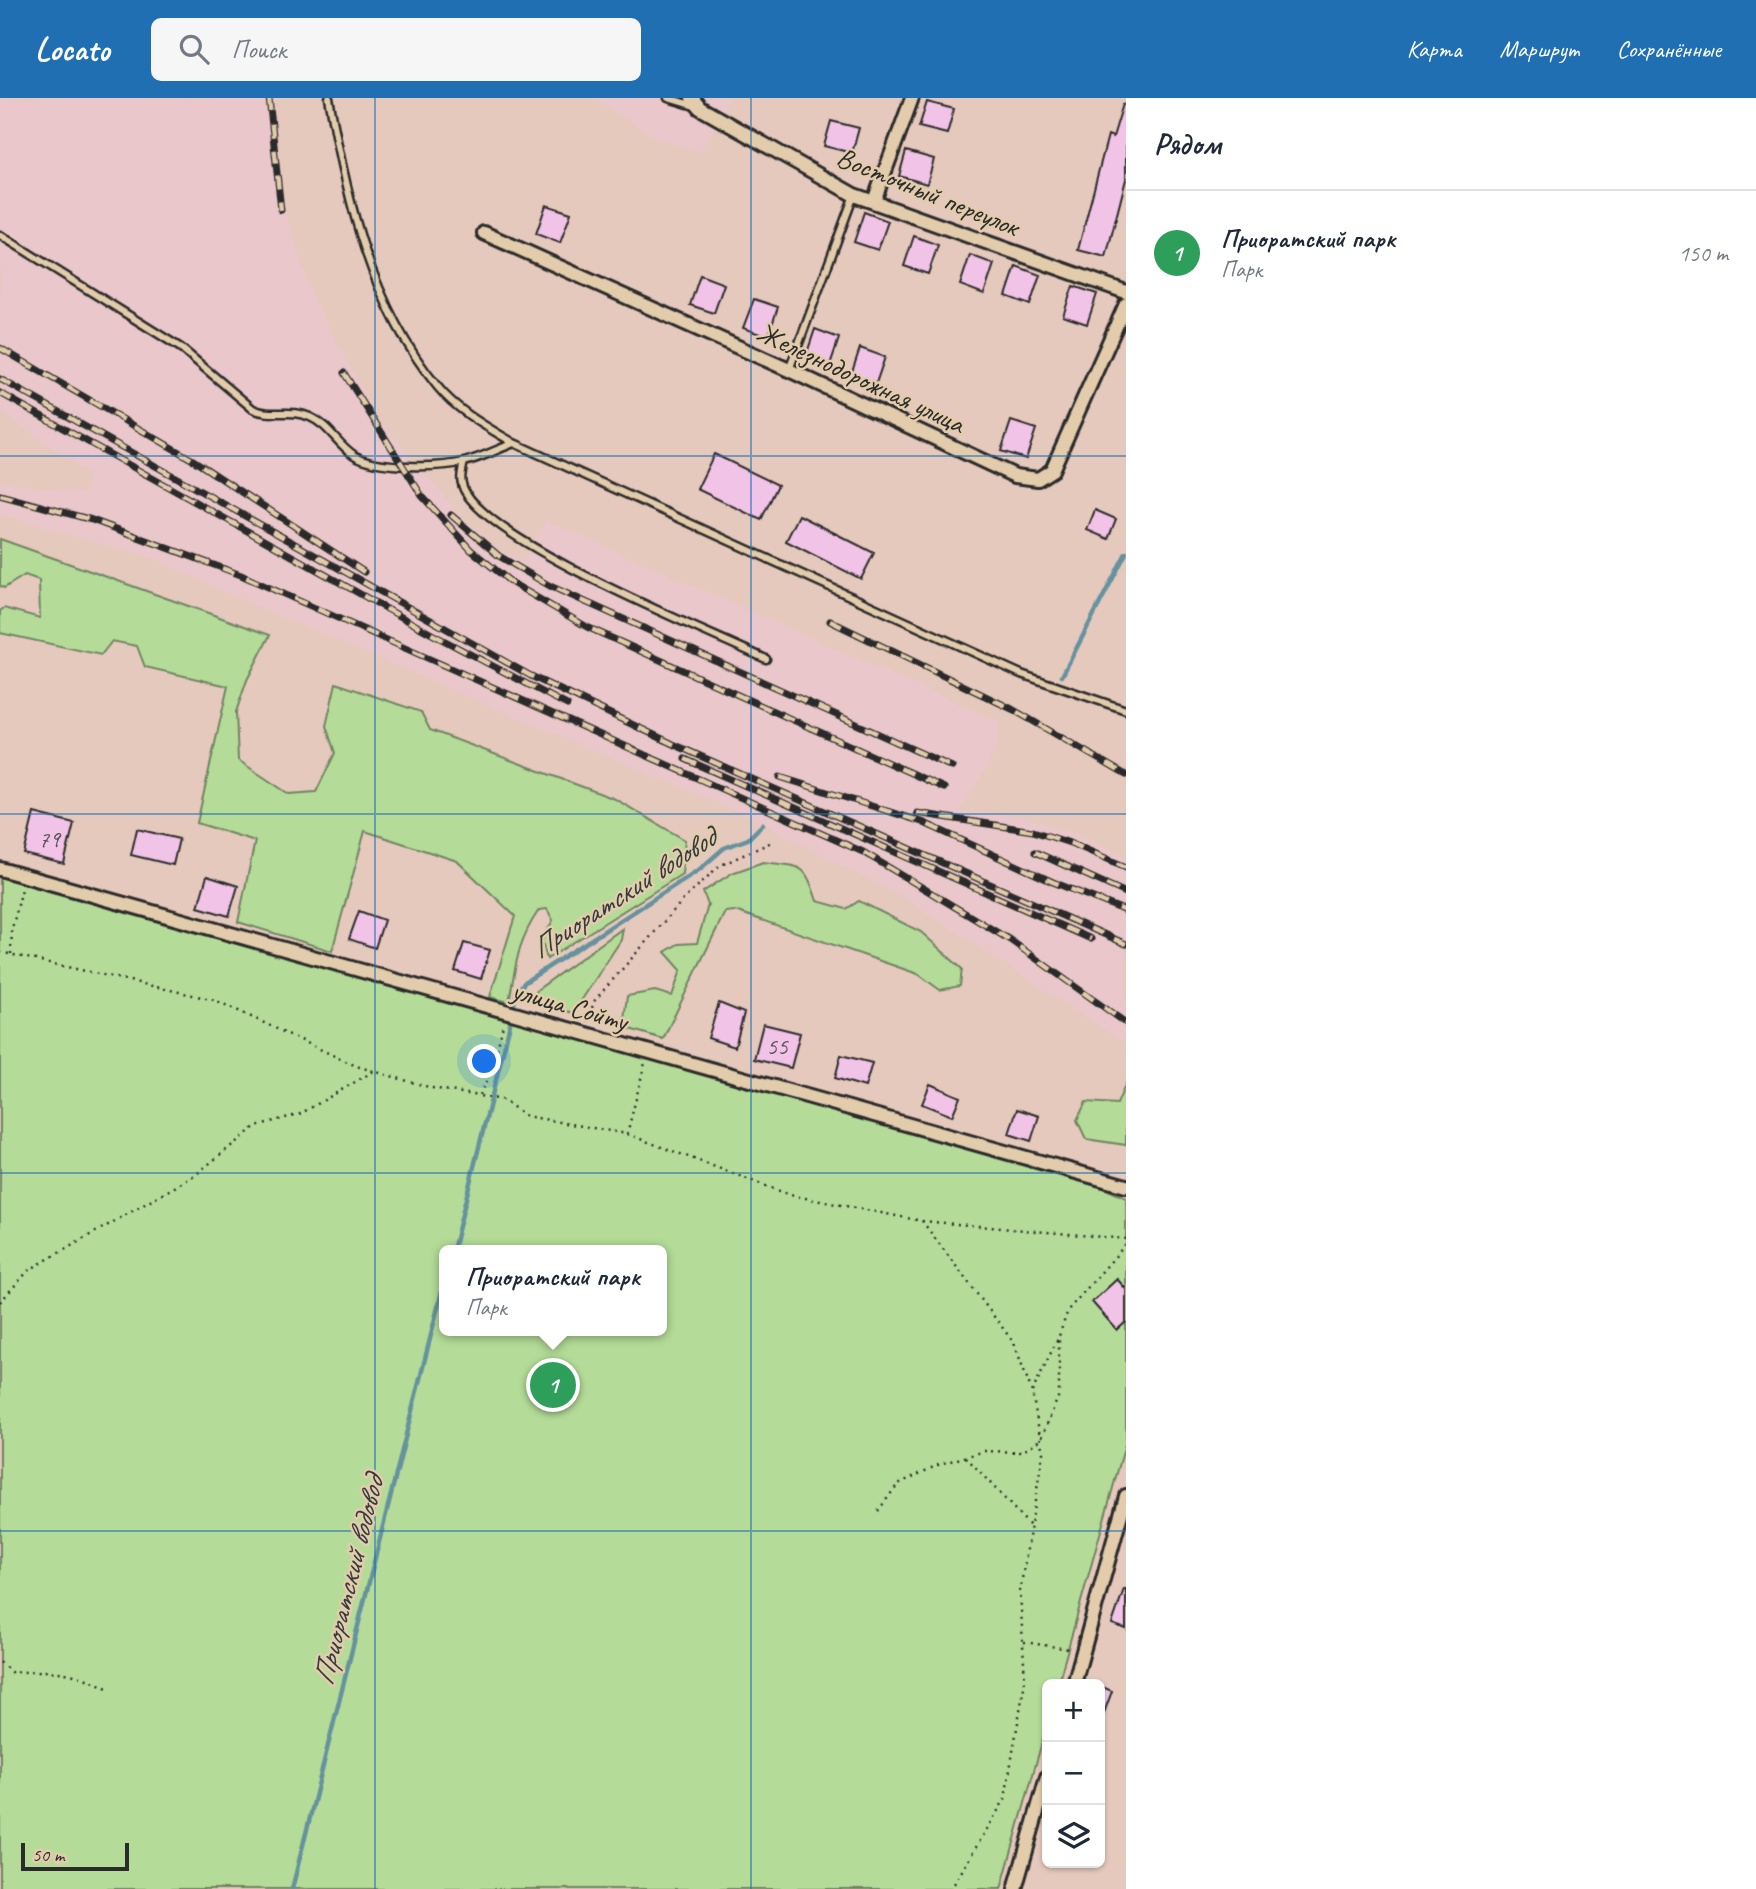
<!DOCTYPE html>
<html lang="ru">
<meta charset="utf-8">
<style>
:root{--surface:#fff;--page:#f6f6f7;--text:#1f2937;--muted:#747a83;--line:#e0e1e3;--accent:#1f6fb2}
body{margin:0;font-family:Caveat,sans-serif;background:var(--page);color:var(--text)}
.controls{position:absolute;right:21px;bottom:21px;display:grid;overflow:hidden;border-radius:10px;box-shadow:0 2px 5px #0004}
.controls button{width:63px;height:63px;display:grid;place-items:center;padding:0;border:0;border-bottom:2px solid var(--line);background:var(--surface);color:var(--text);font:35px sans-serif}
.scale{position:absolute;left:21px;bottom:18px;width:108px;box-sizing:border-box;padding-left:7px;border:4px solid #2b2b2b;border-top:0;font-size:19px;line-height:24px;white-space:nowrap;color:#2b2b2b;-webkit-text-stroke:5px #e2ccab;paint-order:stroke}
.you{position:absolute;left:485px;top:964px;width:24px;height:24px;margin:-18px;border:5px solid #fff;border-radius:50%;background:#1a73e8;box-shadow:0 0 0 10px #1a73e833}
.badge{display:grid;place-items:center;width:46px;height:46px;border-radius:50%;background:var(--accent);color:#fff;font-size:23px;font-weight:700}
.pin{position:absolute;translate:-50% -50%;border:4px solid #fff;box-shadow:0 2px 7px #0006}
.popup{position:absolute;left:439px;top:1147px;width:228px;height:91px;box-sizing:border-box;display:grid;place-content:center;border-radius:10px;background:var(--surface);filter:drop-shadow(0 2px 5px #0005);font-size:23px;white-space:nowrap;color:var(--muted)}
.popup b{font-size:26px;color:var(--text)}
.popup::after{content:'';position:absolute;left:50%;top:100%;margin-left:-14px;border:14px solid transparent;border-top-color:var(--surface)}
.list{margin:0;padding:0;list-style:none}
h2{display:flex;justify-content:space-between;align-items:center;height:91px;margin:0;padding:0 28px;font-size:30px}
h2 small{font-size:23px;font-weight:400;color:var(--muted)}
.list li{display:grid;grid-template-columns:46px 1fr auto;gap:21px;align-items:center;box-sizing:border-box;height:126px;padding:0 28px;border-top:2px solid var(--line)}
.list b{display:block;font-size:26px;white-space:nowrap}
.list p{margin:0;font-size:23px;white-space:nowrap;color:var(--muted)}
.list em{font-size:23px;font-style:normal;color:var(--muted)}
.icon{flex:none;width:38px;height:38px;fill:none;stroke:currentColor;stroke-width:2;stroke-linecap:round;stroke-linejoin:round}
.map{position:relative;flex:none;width:1126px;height:1791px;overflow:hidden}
header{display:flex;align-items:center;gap:42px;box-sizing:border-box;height:98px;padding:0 35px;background:var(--accent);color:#fff}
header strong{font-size:33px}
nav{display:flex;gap:38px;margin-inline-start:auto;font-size:24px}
.search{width:490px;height:63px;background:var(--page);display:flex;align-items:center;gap:18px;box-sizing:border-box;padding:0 24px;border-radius:10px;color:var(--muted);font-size:26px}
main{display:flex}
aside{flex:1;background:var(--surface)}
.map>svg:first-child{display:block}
</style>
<header>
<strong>Locato</strong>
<div class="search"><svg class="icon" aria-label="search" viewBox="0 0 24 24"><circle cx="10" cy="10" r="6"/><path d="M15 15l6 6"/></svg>Поиск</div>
<nav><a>Карта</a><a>Маршрут</a><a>Сохранённые</a></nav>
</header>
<main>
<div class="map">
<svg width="1126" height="1791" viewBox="0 0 1126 1791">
<rect width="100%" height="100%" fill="#e6c9bd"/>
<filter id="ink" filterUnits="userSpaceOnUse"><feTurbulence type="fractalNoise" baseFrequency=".0143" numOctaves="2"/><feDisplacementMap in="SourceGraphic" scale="14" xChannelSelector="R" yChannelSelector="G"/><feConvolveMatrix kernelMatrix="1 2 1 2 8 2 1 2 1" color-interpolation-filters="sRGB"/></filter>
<g filter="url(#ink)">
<path fill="#e9c7ca" d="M0,0H274L285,112L313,200L379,322L464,421L502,454L524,463L546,422L1000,624L997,648L986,672L959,713L1019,717L1079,737L1126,758V946L907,802L750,719L228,496L155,461L0,417V383L85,395L88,377L0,312Z
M593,0H730L701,54L655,40Z"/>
<path fill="#b4dc98" stroke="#708462" stroke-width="2" fill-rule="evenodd" d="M0,441L270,537L247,582L236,614L238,662L289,696L316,694L335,655L326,628L336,585L421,614L430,632L615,701L685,742L682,776L547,861L542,843L553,822L547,811L539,812C517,844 516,866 509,904L490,899L515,818L457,763L365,733L332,853L238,824L255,743L197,725L228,588L145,569L137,548L112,543L101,557L0,535V513L4,510L40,520L39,482L25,477L4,490L0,488Z
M763,764C803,769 804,764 817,803L846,811L859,803L921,834L962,871L960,888L940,892L918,876L735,813L725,814L663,941L623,929L627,898L655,893L672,898L681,872L665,854L678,846L697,845L708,807L703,794L732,775Z
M0,779L1088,1083L1126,1100V1343L1058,1586H1047V1626L1001,1791H0ZM444,1152H662V1233H444Z
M623,830L621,842L573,915L533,903L537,892Z
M1126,985V1047L1086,1041L1077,1022L1086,1004L1117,1006Z"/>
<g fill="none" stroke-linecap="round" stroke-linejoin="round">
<path stroke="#65929e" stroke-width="4.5" d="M1062,578L1126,455
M514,906L517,893L525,884L700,771L724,750L748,741L763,726
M453,1152L510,926
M292,1791L444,1185"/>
</g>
<path fill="#f1c3e7" stroke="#2b2b2b" stroke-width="2" d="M927,4L954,11L947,36L919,29Z
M1123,6L1126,7V81L1106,159L1078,152L1108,37L1113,39Z
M831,23L859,30L852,55L824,48Z
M906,53L934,61L927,86L899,78Z
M546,107L571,115L560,145L536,136Z
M864,114L888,123L878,152L854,144Z
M914,138L938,147L928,176L904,168Z
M970,157L994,166L984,196L960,187Z
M1016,168L1040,177L1030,207L1006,198Z
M700,177L724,186L714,215L690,207Z
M1073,188L1097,196L1087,226L1063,218Z
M754,201L778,209L768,239L743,230Z
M815,231L839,240L829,270L805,261Z
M860,250L885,259L875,288L850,280Z
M1011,323L1036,331L1026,361L1001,353Z
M714,356L778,387L761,422L697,391Z
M1095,412L1116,421L1108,441L1087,432Z
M799,417L874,455L861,481L786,443Z
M34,715L74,725L64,766L24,756Z
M137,731L179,741L173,767L131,757Z
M207,778L238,788L229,818L198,809Z
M359,813L384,822L375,850L349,841Z
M464,845L490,852L481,881L455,873Z
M719,905L744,915L735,949L708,940Z
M763,926L800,935L791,970L754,961Z
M841,957L872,965L865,989L835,980Z
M930,986L960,999L952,1018L922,1006Z
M1017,1011L1039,1018L1031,1043L1009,1036Z
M1117,1181L1126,1191V1224L1117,1232L1092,1204Z
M1124,1491H1126V1531L1112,1526Z
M1100,1588L1112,1593L1101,1623H1100Z"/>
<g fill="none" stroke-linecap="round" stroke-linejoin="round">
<g stroke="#2b2b2b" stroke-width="11">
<path id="lane" d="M329,0C347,101 370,206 437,288C457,313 487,329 514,345L1021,576L1126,612
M668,0L698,9
M0,137L181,250L253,311C272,320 290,310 310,319C329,327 337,346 354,357C376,371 439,370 464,364C481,360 498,351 514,345
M789,272L854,97
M464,364C461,376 459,384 466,395C501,450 700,530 766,561"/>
</g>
<g stroke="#2b2b2b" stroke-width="18">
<path id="street" d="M692,0L700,10L854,97L1126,194
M874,103L912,0
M484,135L789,272L1015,378L1038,381L1052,372L1126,206
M0,771L1126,1088
M1074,1586L1126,1398
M1015,1791L1047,1679"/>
</g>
<path stroke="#2b2b2b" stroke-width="2.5" stroke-dasharray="2 5" stroke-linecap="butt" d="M0,854L215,902L356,968L432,990L503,1002L526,1018L627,1036L790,1097L922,1123L1014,1245L1032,1294L1043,1355L1020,1493L1025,1583L1005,1701L951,1791
M11,856L12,831L22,791
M587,923L595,902L683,802L719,768L774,743
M480,997L493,968L503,927
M627,1036L645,965
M922,1123L1126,1141
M0,1204L29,1172L194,1078L256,1028L300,1016L374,973
M1032,1294L1058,1240
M966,1359L1030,1428
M878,1413L898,1386L940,1366L985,1353L1022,1354L1041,1341L1059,1297V1238L1068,1212L1126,1146
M1024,1544L1069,1551
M0,1564L12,1575C50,1571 72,1572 107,1590"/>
<use href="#lane" stroke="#e2ccab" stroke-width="6"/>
<use href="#street" stroke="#e2ccab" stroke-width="12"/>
<g stroke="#2b2b2b" stroke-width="7">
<path id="rail" d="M269,0L281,112
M0,250L193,362L364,474
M344,275L422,398L471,452L512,485L587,529L944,690
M0,281L531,578L673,646L1126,846
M0,295L430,535L567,607
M0,397L92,422L241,477L863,754L1010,842L1126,925
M451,417L499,458L550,488L952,669
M830,523L1012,611L1126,677
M685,661L1091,841
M780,679L922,724L1053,784L1126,813
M917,715L1033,733L1073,746L1126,769
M1035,754L1126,795"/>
</g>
<use href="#rail" stroke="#e2ccab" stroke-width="4.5" stroke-dasharray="13" stroke-linecap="butt"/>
</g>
</g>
<path fill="none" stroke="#1f6fb2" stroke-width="2" stroke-opacity="0.55" d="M375,0V1791M751,0V1791M0,358H1126M0,716H1126M0,1075H1126M0,1433H1126"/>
<g text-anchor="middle" stroke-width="5" stroke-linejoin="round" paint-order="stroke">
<g font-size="24" fill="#5c515a">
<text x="49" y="749">79</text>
<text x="777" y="956">55</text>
</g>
<g font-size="28" fill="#2b2b2b" stroke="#e2ccab">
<text transform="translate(928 93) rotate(22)" y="10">Восточный переулок</text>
<text transform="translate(861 279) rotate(25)" y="10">Железнодорожная улица</text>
<text transform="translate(570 907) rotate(16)" y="10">улица Сойту</text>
</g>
<g font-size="30" font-style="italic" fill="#353c3e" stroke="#e2ccab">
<text transform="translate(623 795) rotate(-33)" y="10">Приоратский водовод</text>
<text transform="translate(348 1483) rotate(-76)" y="10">Приоратский водовод</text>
</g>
</g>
</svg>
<div class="controls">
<button>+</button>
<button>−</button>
<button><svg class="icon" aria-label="layers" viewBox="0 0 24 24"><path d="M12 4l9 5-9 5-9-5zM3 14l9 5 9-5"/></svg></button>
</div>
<div class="scale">50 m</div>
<div class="you"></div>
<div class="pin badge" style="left:553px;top:1287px;background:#2e9e5b">1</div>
<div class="popup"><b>Приоратский парк</b>Парк</div>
</div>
<aside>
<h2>Рядом<small></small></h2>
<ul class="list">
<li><span class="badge" style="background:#2e9e5b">1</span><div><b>Приоратский парк</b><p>Парк</p></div><em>150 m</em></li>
</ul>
</aside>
</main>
